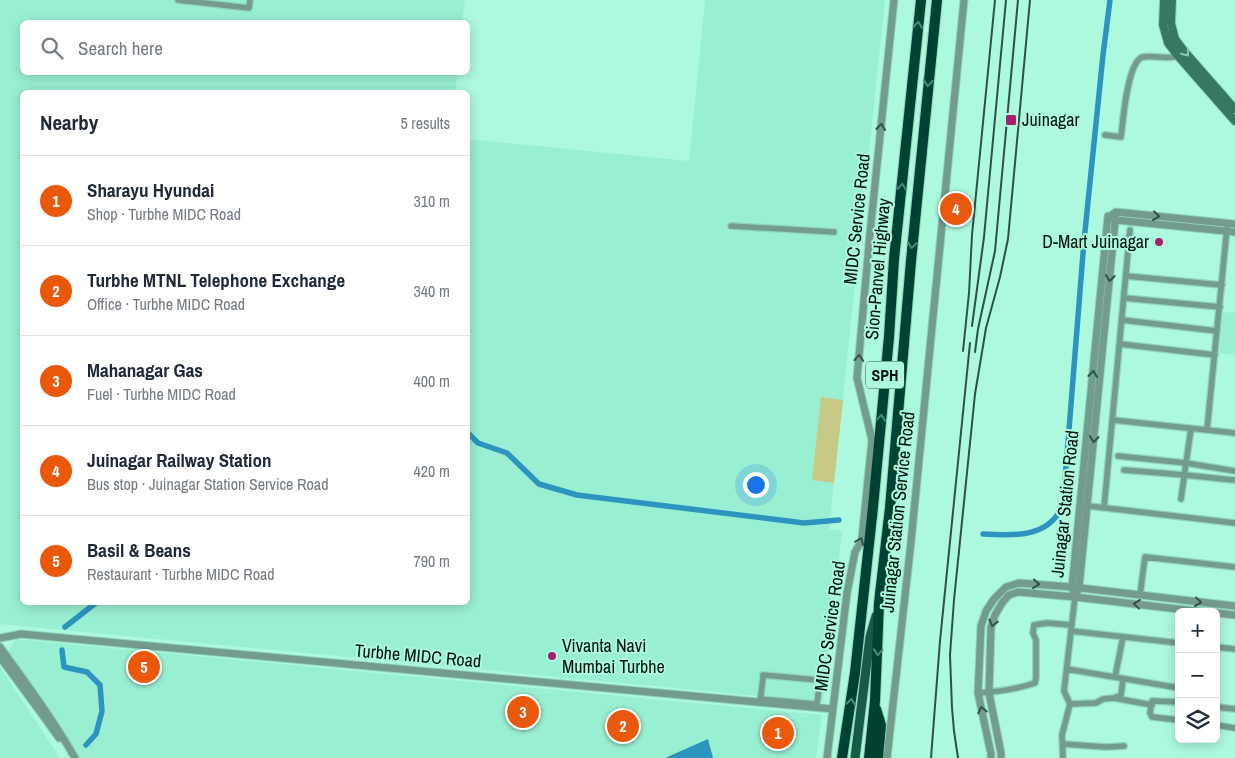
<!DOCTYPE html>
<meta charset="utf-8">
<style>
:root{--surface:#fff;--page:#f6f6f7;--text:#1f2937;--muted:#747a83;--line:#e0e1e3;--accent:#ea580c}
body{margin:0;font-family:"Archivo Narrow",sans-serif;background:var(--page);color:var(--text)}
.controls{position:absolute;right:15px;bottom:15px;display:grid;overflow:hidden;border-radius:8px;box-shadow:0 2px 12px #0003}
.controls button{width:45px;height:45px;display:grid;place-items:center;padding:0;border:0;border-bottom:1px solid var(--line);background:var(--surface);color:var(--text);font:25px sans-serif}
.you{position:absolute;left:755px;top:484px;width:18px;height:18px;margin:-12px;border:4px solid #fff;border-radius:50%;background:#1a73e8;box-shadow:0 0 0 8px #1a73e833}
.badge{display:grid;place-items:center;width:32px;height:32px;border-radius:50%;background:var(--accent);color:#fff;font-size:16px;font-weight:700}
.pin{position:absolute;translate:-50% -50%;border:2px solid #fff;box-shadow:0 1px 5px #0006}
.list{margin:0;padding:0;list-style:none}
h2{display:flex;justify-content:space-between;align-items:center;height:65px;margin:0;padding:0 20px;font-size:21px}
h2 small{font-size:16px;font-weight:400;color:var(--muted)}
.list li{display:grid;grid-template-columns:32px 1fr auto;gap:15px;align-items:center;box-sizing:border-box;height:90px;padding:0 20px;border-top:1px solid var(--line)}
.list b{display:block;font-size:19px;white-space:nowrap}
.list p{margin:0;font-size:16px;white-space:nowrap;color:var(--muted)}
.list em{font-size:16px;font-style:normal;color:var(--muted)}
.icon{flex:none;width:28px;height:28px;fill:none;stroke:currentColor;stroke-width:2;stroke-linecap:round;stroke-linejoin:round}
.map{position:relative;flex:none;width:1235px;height:758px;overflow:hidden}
.search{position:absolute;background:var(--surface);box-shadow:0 2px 12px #0003;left:20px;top:20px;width:450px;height:55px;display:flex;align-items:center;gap:12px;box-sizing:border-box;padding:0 18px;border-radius:8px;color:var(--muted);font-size:19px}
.panel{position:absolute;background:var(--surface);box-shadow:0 2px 12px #0003;left:20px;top:90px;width:450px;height:515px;border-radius:8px}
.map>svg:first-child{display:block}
</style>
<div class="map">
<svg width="1235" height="758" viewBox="0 0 1235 758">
<rect width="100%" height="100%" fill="#acf9dd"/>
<path fill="#99efd1" d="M0,0H465L462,22H22V72L457,73L455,92H22V602H468V139L689,161L705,0H885L829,529L842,531L823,702L0,624Z
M1223,312L1235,313V355L1219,353Z
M16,639L822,715L816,758H76L8,652Z
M0,667L60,758H0Z"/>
<path fill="#c7ca86" d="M821,397L843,400L834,483L812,480Z"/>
<path fill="#2c94be" d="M708,739L713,758H665Z"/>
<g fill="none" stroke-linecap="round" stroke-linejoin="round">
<path stroke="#2c94be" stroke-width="5.5" d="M468,434V433L478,443L507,453L539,484L577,495L804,523L839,520
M983,534C1014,536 1049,538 1063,505L1084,241L1103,55L1110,0
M65,627L97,602
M62,650L64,667L87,672L100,685L102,711L96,734L86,745"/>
<g stroke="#90d4bc" stroke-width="8">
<path id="minor" d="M178,0L249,8L250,0
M1105,135L1121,137C1123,122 1127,61 1143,57C1154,55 1166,60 1178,56
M731,226L834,232
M1126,276L1222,285
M1124,298L1220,307
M1122,320L1217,331
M1120,344L1215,355
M1113,420L1235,433
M1191,429L1186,463L1235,471
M1207,430L1227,228
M1118,456L1186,463L1181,499
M1124,470L1185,475L1233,480
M1080,505L1235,523
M1104,508L1130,230
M1140,595L1145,557L1235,567
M1071,631L1179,643
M1216,647L1235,649
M1067,669L1179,688
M1115,677L1123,637
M978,693C997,692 1017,689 1035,683L1036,677V640L1033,633L1034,625L1047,623L1071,625
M1114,698L1152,705
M1179,702L1152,701L1150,713L1152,717L1179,720
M760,703L763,678V675L818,680L820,682L817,703L814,704L760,699
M1070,704L1096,703L1103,699L1114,698L1121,695L1123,679
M1216,707L1235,709
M1216,725L1235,728
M1063,744L1106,747L1124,746
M1063,758L1062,735L1070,704L1064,691L1075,597"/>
</g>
<g stroke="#90d4bc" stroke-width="9">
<path id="tertiary" d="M1113,214L1116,212L1235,224
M1112,218L1116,220L1235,232
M1073,592L1072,587L1108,216
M1075,597L1079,588L1116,212
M1216,613L1235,615
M0,638L21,634L833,709
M0,647C26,683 53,719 75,758
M0,657L44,717L59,738
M827,758L847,593L855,552L861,542L862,538L872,440L857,378L870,233L894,0
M887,758L911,542L964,0
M991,758V754L978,693L981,626L986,611L994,599L1006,587L1019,583L1072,587L1235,606
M1001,758V753L989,693L991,627L995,615L1002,603L1009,595L1018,592L1075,597L1203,612"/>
</g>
<g stroke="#90d4bc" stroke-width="10">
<path id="secondary" d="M1164,0L1163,25L1168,43L1178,56L1235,121
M1172,0L1171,23L1175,39L1184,51L1235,109"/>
</g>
<g stroke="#90d4bc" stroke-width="11">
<path id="primary" d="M855,758L870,637L876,616"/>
</g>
<g stroke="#90d4bc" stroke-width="12">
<path id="motorway" d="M876,709L881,725L878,758
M842,758L855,673L873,507L889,337L894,259L921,0
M869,758L875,701L879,603L890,508L911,261L937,0"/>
</g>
<use href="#minor" stroke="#749c8d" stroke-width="5.5"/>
<use href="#tertiary" stroke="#749c8d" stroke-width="7"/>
<use href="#secondary" stroke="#377863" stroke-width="8"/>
<use href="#primary" stroke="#155b48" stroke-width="9"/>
<use href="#motorway" stroke="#004232" stroke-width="10"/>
<path stroke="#2e5144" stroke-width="2" d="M972,326L984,237L1006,0
M963,351L969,293L972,235L995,0
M975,352L978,329L995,251L1018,0
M931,758L940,641L970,343
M958,758L954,731L952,708L950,655L954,600L975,394L986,328L1000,277L1008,239L1030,0"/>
</g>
<defs><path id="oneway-chevron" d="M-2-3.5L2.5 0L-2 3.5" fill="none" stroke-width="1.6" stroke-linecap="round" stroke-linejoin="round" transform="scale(1.25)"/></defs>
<g stroke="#458b76">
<use href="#oneway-chevron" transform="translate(918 25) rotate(-84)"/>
<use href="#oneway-chevron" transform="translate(928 83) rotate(96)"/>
<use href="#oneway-chevron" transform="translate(902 187) rotate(-84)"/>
<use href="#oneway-chevron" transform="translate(912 245) rotate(96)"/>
<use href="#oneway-chevron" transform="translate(881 418) rotate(-85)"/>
<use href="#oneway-chevron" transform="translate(878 652) rotate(93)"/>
<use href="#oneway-chevron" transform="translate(851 702) rotate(-82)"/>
</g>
<use stroke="#83ccb2" href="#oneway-chevron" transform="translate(1186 53) rotate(51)"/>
<g stroke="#345146">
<use href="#oneway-chevron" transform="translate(881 127) rotate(-84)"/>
<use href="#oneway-chevron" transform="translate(1156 216) rotate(6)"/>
<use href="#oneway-chevron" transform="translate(1110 278) rotate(96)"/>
<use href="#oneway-chevron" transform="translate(859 358) rotate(-85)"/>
<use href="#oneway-chevron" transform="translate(1093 374) rotate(-84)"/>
<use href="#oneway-chevron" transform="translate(1094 439) rotate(96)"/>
<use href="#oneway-chevron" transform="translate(860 541) rotate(-69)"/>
<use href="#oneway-chevron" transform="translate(1036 584) rotate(5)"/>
<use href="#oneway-chevron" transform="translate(1198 602) rotate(7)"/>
<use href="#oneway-chevron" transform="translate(1137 604) rotate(-173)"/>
<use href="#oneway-chevron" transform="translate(993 623) rotate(104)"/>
<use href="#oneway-chevron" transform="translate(982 710) rotate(-102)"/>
</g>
<g fill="#a4206e" stroke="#acf9dd" stroke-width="2">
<rect x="1005" y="114" width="12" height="12" rx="2.5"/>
<circle cx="1159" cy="242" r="5"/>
<circle cx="552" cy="656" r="5"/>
</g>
<g text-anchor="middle" stroke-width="4" stroke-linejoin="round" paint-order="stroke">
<rect fill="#acf9dd" stroke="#34584b" stroke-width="1" x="866" y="361.5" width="38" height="27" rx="4"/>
<g font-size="16" font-weight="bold" fill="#00130c">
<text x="885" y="381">SPH</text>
</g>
<g font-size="18" fill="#00130c" stroke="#acf9dd" text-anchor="start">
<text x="1022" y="126">Juinagar</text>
<text x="1149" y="248" text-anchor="end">D-Mart Juinagar</text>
<text x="562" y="652">Vivanta Navi<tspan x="562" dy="21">Mumbai Turbhe</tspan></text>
</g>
<g font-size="18" fill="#00130c" stroke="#acf9dd">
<text transform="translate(857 219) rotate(-84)" y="6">MIDC Service Road</text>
<text transform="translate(878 269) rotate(-85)" y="6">Sion-Panvel Highway</text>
<text transform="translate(1065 504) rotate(-84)" y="6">Juinagar Station Road</text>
<text transform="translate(898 512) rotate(-84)" y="6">Juinagar Station Service Road</text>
<text transform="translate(830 626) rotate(-82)" y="6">MIDC Service Road</text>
<text transform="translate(418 656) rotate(5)" y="6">Turbhe MIDC Road</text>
</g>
</g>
</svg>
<div class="controls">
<button>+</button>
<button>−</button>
<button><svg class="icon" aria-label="layers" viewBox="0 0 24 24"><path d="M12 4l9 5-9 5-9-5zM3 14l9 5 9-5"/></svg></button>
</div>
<div class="you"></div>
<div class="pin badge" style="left:778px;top:733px">1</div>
<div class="pin badge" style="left:623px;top:726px">2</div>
<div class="pin badge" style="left:523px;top:712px">3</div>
<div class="pin badge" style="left:956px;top:209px">4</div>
<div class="pin badge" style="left:144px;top:667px">5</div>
<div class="search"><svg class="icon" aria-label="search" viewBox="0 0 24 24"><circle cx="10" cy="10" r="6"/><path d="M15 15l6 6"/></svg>Search here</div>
<section class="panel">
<h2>Nearby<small>5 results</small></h2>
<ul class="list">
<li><span class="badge">1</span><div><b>Sharayu Hyundai</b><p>Shop · Turbhe MIDC Road</p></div><em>310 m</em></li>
<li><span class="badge">2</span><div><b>Turbhe MTNL Telephone Exchange</b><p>Office · Turbhe MIDC Road</p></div><em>340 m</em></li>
<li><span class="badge">3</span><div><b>Mahanagar Gas</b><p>Fuel · Turbhe MIDC Road</p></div><em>400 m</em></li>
<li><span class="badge">4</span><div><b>Juinagar Railway Station</b><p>Bus stop · Juinagar Station Service Road</p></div><em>420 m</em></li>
<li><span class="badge">5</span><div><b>Basil &amp; Beans</b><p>Restaurant · Turbhe MIDC Road</p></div><em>790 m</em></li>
</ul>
</section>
</div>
